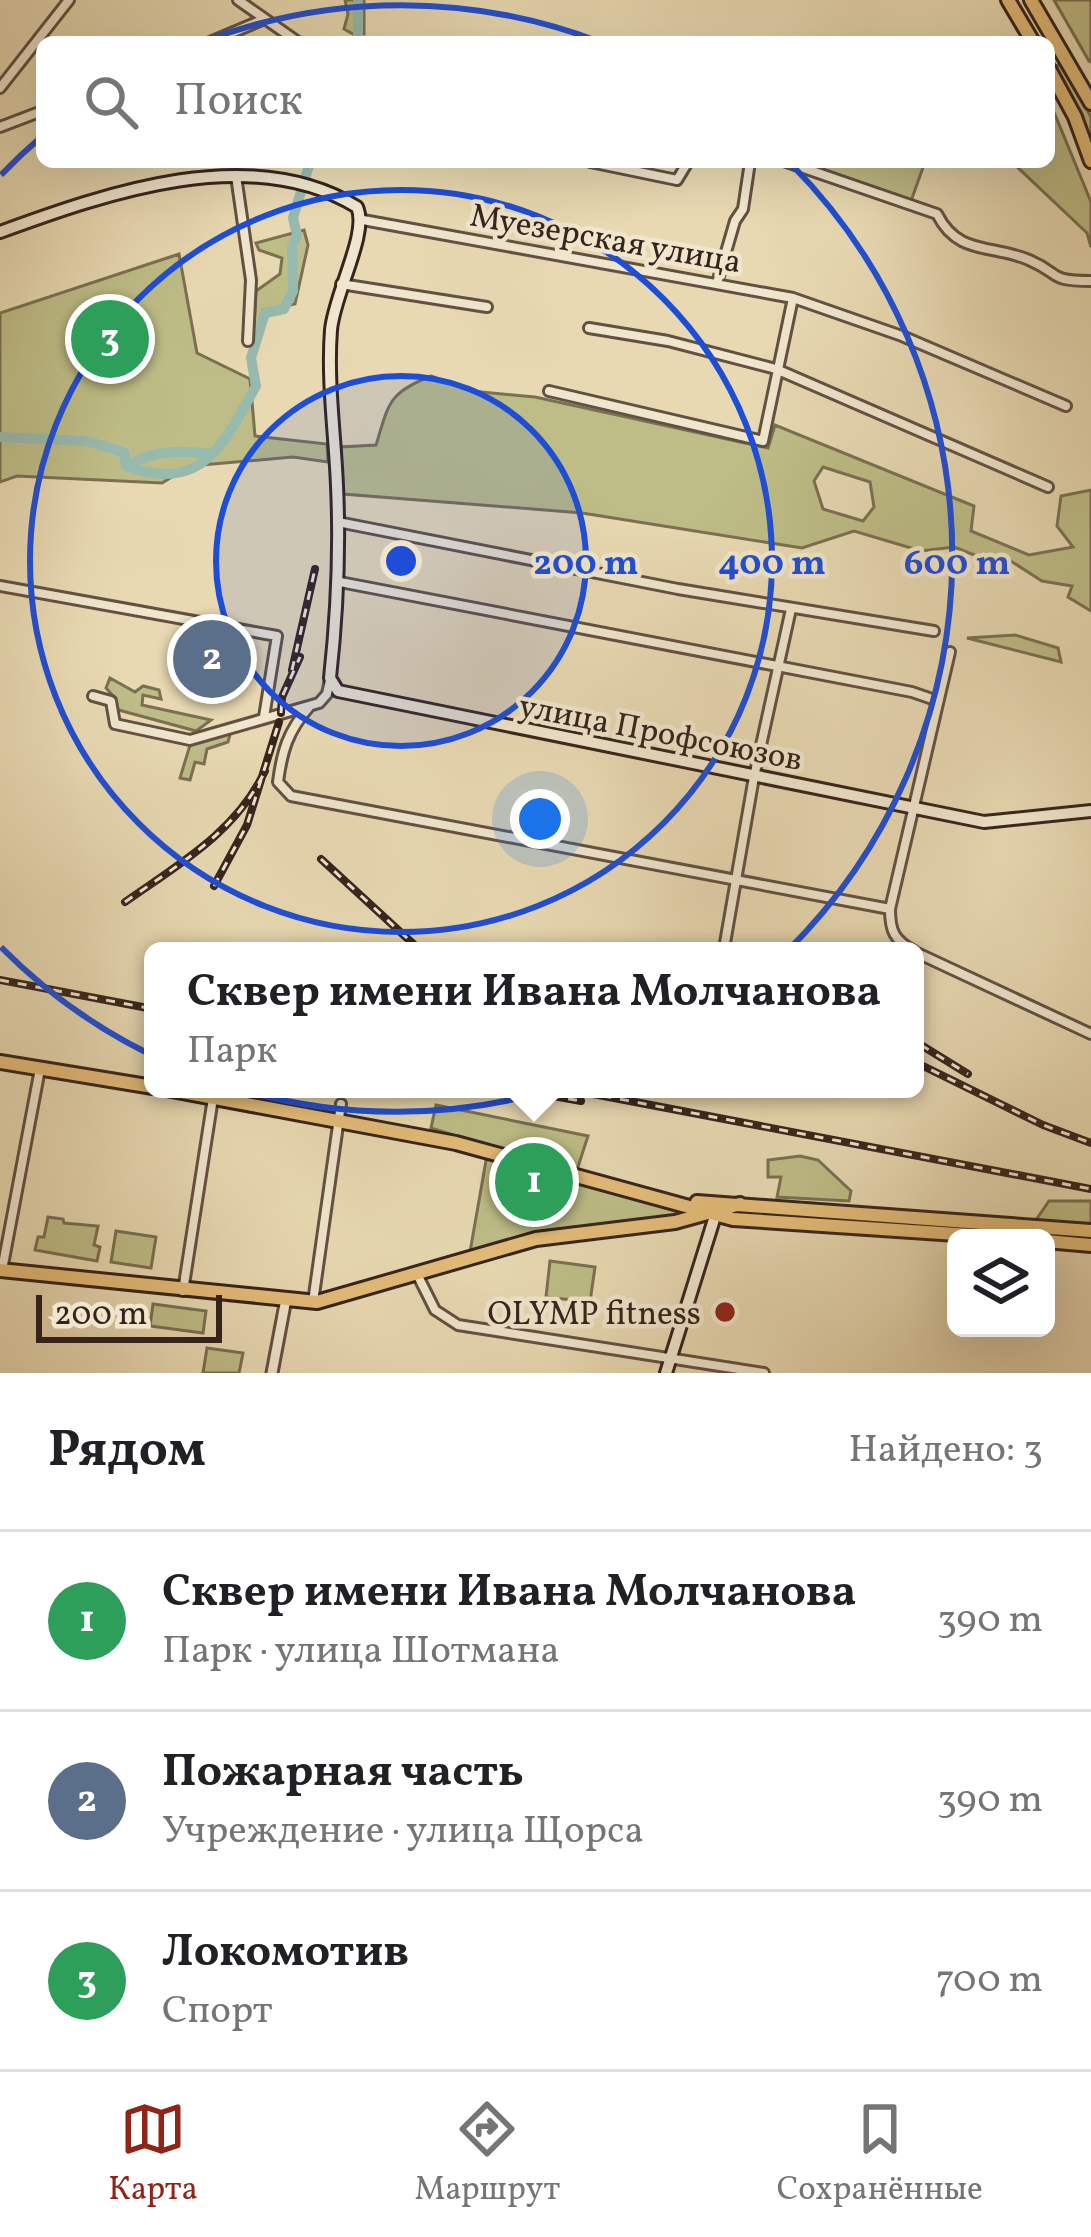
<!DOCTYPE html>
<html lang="ru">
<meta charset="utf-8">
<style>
:root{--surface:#fff;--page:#f6f6f6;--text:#202124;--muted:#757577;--line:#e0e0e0;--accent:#8f2418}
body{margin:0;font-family:Vollkorn,serif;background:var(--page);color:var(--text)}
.controls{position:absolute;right:36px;bottom:36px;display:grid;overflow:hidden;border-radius:18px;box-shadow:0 12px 48px #0002}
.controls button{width:108px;height:108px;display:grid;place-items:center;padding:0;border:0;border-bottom:3px solid var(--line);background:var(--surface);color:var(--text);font:60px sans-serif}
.scale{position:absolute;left:36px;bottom:30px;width:186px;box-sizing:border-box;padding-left:12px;border:6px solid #36241c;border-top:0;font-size:33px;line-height:42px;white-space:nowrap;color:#36241c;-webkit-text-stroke:9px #f0e6cd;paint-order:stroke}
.you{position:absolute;left:540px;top:819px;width:42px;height:42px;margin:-30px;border:9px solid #fff;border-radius:50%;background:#1a73e8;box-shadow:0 0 0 18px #1a73e833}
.badge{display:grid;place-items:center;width:78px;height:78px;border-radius:50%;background:var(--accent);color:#fff;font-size:39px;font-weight:700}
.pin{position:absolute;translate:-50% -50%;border:6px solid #fff;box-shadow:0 3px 12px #0006}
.popup{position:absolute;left:144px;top:942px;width:780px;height:156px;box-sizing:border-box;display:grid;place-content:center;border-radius:18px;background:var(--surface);filter:drop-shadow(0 3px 9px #0005);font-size:39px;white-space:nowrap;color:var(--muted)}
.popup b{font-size:45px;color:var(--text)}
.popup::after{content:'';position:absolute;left:50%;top:100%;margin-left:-24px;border:24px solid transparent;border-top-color:var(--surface)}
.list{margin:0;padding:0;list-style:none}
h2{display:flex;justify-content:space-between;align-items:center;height:156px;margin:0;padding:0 48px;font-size:51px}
h2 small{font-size:39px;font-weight:400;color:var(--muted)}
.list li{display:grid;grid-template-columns:78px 1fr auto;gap:36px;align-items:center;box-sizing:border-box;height:180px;padding:0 48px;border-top:3px solid var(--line)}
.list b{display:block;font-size:45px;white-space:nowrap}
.list p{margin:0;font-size:39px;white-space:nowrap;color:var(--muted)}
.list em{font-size:39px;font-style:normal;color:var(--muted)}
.icon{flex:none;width:66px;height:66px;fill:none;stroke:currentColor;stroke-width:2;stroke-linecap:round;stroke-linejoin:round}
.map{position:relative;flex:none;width:1091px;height:1373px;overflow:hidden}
.search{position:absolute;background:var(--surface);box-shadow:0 12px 48px #0002;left:36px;right:36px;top:36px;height:132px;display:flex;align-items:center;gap:30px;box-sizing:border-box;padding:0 42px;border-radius:18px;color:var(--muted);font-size:45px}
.sheet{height:696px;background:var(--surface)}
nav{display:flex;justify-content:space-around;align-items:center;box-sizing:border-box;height:168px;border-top:3px solid var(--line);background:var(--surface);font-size:33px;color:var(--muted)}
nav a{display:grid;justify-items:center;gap:6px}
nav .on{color:var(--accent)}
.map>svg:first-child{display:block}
</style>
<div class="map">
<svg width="1091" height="1373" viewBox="0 0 1091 1373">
<rect width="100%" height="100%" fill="#e8d9b2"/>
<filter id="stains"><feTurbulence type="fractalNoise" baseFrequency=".00167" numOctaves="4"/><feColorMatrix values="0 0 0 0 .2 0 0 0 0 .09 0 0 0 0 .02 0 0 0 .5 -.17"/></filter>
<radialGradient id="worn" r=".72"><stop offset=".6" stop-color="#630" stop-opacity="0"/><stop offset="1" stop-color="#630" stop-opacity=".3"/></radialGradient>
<path fill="#bebd87" stroke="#7a7052" stroke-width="3" fill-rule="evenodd" d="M345,0H364V34H353L344,29L348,14Z
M1054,0H1091V62L1089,61Z
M1059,64L1064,65L1091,117V142L1056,68Z
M1049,100L1091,202V247L1087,233L1014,164L1007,162H1049Z
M802,162H925L911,201Z
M304,230L308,245L295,304L263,310L257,339L253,340L256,291L280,274L282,258L259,250L256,243Z
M179,254L197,353L250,379L255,436L327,444L328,462L293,457L190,466L162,483L17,476L0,482V313Z
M431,376L471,391L535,397L768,448L775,425L974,506L971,531L1029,555L1073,547L1057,526L1061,496L1091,490V611L1068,597L1072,586L1042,581L1006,558L995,563L954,547L921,551L854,531L802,548L582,513L343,494L340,447L376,445C389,403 388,393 431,376ZM823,467L870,482L874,507L863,521L823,509L814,481Z
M1015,635L1058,648L1061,662L967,638Z
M110,678L135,692L143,686L159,690L161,699L143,695L142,705L211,720L196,731L115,709V698L106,688Z
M231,731L228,742L207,749L204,764L195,762L190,780L180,778L191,742Z
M436,1105L588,1136L576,1173L431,1128Z
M487,1155L683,1210L682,1215L533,1235L470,1252Z
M800,1156L818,1160L851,1191L849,1201L777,1197L781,1177H768V1160Z
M1049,1201H1091V1224L1036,1220Z
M48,1217L63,1219L64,1223L98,1226L94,1245L100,1247L97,1261L35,1250L38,1237H44Z
M116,1231L156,1237L151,1268L111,1262Z
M550,1261L595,1267L590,1302L546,1297Z
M153,1304L206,1311L203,1333L150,1326Z
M207,1348L243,1353L239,1373H203Z"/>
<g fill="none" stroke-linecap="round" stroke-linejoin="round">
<path stroke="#97baae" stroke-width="10" d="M358,42V0
M0,437L86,441L124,452L126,466C202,494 223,445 256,386L251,358L265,313L284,309L293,291L292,247L297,235L293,218L310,162
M126,466C154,450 179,450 210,454"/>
<g stroke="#625142" stroke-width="14">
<path id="minor" d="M238,0L298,42
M210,42L262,20
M0,88L69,0
M0,127L42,111
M590,162L677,180L688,162
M786,162L937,214C958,256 992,244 1029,260C1062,274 1047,281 1091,281
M236,176L251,280L248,341
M363,220L793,298L902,336L1066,406
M717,283L735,221L743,209L750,162
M341,284L487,307
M589,328L668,341L776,369L1048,487
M549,391L763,441L793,298
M338,522L678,589L934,631
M340,582L912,692L938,701
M0,586L277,636L264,717
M93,696L111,701L115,724L190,740L319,703L327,694L330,680
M309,707C288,731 282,751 278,782L291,796L890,909
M725,943L754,777L791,609
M914,951C894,940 890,931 890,909L950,652
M915,952L1091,1034
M2,1270L40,1069
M417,1274L435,1310L458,1325L764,1373
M183,1291L213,1098
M313,1302L341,1104"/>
</g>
<g stroke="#625142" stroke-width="15">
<path id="tertiary" d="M272,1373L286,1299"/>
</g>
<g stroke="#36241c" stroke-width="16">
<path id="secondary" d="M0,232C107,193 251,142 357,207C369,233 334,294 331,330C327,381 335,435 337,486C340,551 337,614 330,678L338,691L984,822L1091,811
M666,1373L716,1213"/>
</g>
<g stroke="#36241c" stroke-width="18">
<path id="primary" d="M1008,0L1033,42
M1031,0L1091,103
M1049,69L1075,117L1091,161
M0,1062L153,1087
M166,1089L456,1143L733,1219L1016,1238
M697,1202L1091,1231
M1046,1241L1091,1245
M0,1270L317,1302L536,1239L675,1222L740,1204"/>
</g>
<use href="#minor" stroke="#f0e6cd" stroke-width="8"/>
<use href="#tertiary" stroke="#f0e6cd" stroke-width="9"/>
<use href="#secondary" stroke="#f0e6cd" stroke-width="10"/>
<use href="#primary" stroke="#e4bc79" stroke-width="12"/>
<g stroke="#36241c" stroke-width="8">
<path id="rail" d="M292,670L315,569
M281,713L282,697L300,657
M321,859L421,951
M214,886L247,825L279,722
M125,902C179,864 236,832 265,771
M0,980L153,1009
M921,1045L968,1074
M915,1062L1043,1125L1091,1143
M515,1089L581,1101
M567,1089L1091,1189"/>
</g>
<use href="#rail" stroke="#f0e6cd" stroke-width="3" stroke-dasharray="9" stroke-linecap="butt"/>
</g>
<circle cx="401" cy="561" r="185" fill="#1d4ed8" fill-opacity=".12"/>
<g fill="none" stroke="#1d4ed8" stroke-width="6">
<circle cx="401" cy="561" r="185"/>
<circle cx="401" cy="561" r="371"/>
<path d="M1 175A556 556 0 0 1 40 138M202 42A556 556 0 0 1 600 42M791 164A556 556 0 1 1 1 947"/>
</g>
<circle fill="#8f2418" stroke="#f0e6cd" stroke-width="4.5" cx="725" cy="1312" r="12"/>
<g text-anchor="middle" stroke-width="9" stroke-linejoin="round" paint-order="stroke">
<g font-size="33" fill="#36241c" stroke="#f0e6cd">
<text transform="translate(606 237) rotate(10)" y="12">Муезерская улица</text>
<text transform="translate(661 731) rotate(11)" y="12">улица Профсоюзов</text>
</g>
<g font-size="33" fill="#36241c" stroke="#f0e6cd" text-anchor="end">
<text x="701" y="1324">OLYMP fitness</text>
</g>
</g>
<circle cx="401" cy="561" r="18" fill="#1d4ed8" stroke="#f0e6cd" stroke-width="6"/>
<g font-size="36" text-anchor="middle" font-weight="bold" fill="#1d4ed8" stroke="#f0e6cd" stroke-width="9" stroke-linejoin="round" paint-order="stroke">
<text x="586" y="574">200 m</text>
<text x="772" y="574">400 m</text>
<text x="957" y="574">600 m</text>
</g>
<rect width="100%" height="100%" filter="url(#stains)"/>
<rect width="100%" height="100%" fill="url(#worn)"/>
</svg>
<div class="controls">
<button><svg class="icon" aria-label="layers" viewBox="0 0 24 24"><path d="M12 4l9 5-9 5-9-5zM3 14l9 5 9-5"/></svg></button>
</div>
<div class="scale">200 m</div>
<div class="you"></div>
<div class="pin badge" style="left:534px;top:1182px;background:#2e9e5b">1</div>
<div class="popup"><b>Сквер имени Ивана Молчанова</b>Парк</div>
<div class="pin badge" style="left:212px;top:659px;background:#5c6f8a">2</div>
<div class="pin badge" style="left:110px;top:339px;background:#2e9e5b">3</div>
<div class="search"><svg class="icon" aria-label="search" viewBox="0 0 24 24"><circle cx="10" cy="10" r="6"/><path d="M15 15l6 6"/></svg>Поиск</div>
</div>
<section class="sheet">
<h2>Рядом<small>Найдено: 3</small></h2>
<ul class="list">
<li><span class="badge" style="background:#2e9e5b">1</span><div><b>Сквер имени Ивана Молчанова</b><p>Парк · улица Шотмана</p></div><em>390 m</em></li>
<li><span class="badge" style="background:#5c6f8a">2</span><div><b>Пожарная часть</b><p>Учреждение · улица Щорса</p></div><em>390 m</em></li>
<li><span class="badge" style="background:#2e9e5b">3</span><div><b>Локомотив</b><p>Спорт</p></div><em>700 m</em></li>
</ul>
</section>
<nav>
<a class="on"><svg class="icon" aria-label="map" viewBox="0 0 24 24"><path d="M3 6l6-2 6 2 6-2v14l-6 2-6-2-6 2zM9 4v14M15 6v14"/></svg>Карта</a>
<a><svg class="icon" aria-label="directions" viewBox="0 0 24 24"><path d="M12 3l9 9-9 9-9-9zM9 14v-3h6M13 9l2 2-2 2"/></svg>Маршрут</a>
<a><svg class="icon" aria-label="saved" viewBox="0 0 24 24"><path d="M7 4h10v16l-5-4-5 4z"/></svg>Сохранённые</a>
</nav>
